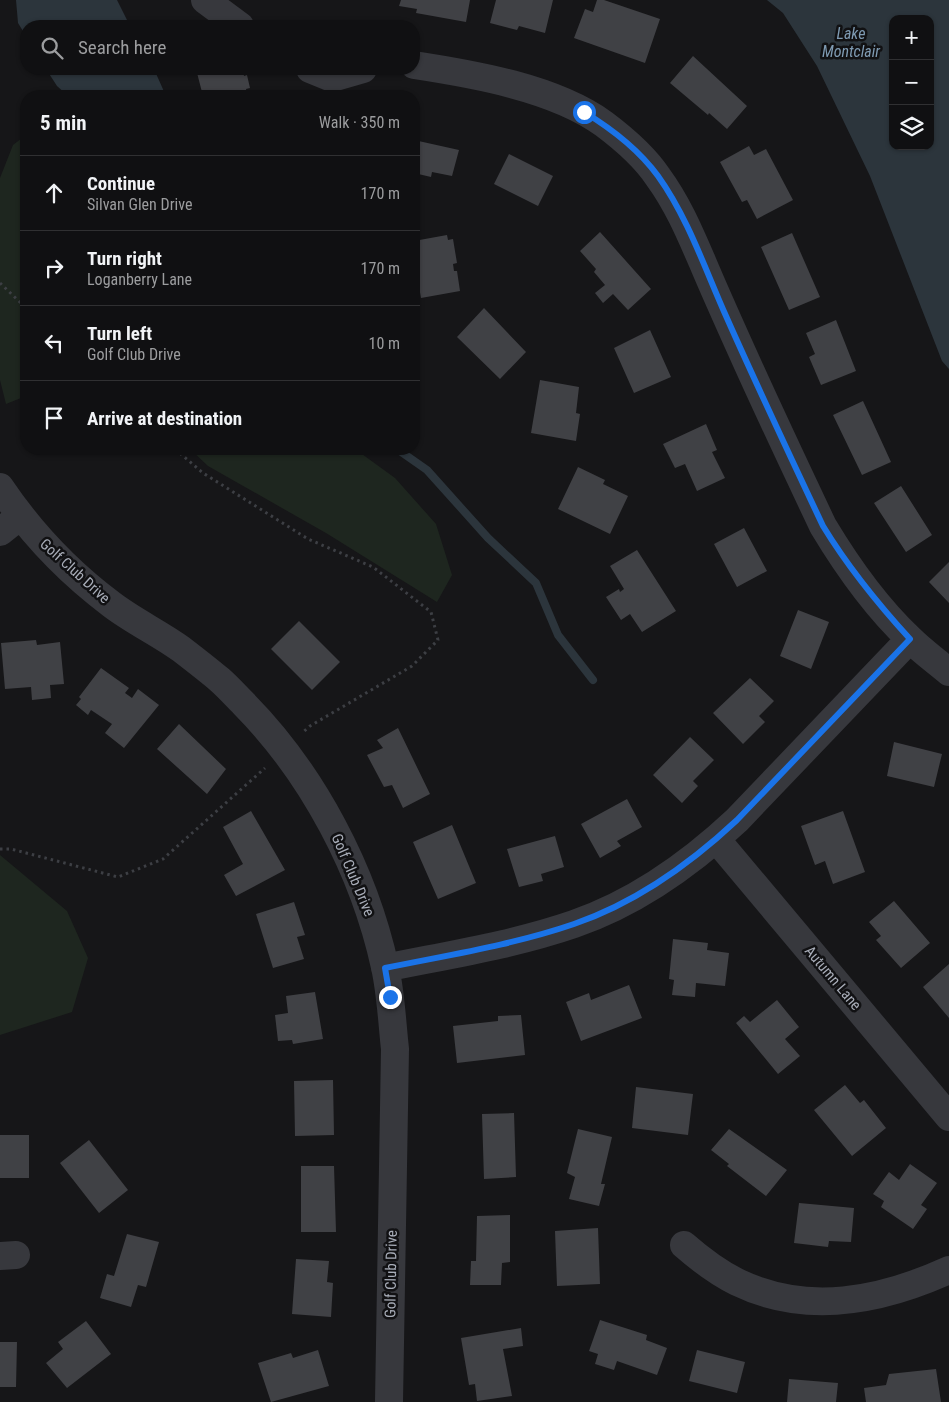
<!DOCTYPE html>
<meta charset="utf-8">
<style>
:root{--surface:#101012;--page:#1e1e20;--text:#f1f3f6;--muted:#9c9d9f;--line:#303032}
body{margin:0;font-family:"Roboto Condensed",sans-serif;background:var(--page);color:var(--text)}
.controls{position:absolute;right:15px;top:15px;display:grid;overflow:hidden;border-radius:10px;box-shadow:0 1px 4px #0004}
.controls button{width:45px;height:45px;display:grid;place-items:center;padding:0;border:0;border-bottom:1px solid var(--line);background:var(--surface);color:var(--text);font:25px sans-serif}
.stop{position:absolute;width:15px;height:15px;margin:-11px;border:4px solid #1a73e8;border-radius:50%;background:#fff}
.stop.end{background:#1a73e8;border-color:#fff;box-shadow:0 1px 5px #0008}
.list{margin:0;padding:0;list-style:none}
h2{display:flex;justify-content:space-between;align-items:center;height:65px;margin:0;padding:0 20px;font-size:21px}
h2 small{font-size:16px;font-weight:400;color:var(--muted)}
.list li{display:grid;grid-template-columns:32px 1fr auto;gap:15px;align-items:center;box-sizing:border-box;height:75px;padding:0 20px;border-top:1px solid var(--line)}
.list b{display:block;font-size:19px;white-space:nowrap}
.list p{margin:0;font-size:16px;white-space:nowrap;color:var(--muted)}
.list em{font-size:16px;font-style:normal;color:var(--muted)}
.icon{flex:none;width:28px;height:28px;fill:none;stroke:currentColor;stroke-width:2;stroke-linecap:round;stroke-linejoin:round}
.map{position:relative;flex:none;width:949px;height:1402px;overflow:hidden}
.search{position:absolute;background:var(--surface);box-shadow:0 1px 4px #0004;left:20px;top:20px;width:400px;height:55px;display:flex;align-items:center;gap:12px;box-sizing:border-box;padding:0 18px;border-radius:20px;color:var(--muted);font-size:19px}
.panel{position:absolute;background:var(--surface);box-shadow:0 1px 4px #0004;left:20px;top:90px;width:400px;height:365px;border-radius:20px}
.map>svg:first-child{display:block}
</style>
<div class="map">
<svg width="949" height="1402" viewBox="0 0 949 1402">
<rect width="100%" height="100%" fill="#161618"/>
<path fill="#1e261f" d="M26,135V396L6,404L0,380V178L13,145Z
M190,449H355L395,478L436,524L452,575L437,602L326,533L208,466Z
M0,855L67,911L88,958L72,1012L0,1035Z"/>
<path fill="#2c353c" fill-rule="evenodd" d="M16,0H117L130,26H26V36L18,23Z
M767,0H949V369L942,361L870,176L817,66L783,13ZM893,19H930V146H893Z
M46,69H154L166,96H68L57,86Z"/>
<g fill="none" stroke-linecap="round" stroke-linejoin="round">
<path stroke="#2c353c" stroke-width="8" d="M397,449L427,470L488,538L536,583L558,635L593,680"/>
</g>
<path fill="#404145" d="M401,0H470L466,22L416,13L417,9L399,6Z
M496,0H553L545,33L519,26L517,30L490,23Z
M597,0H604L660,19L645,63L574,38L585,9L593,12Z
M693,56L747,106L727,129L709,113L708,115L670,83Z
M196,69H243L244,76L247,75L250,88L246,89L247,94L234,96H203Z
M414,140L459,150L452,176L432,172L431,177L414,173Z
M749,146L754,155L766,149L793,200L757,219L747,200L742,202L720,162Z
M509,154L553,176L538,206L494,184Z
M600,232L651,289L628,310L613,294L603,303L595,293L605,285L594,272L596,269L580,251Z
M792,233L820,297L789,310L761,247Z
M447,235L448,240L453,239L457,263L453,264L454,271H457L460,291L421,298L414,259V241Z
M484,308L526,352L500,379L457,337Z
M836,320L856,371L821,385L809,357L815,354L806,333Z
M650,330L671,377L634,393L614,348Z
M540,380L579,387L576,413L580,414L576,441L531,433Z
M863,401L891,462L862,475L833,415Z
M706,424L717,450L712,452L725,478L697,491L685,464L675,468L663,444Z
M578,467L605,480L603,484L628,496L610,534L558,509Z
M901,486L932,535L906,552L874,503Z
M744,528L767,571L737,587L714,544Z
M637,550L676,611L642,632L630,614L621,620L606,597L619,589L620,592L624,589L610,566Z
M949,562V603L929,582Z
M798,610L829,622L811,669L780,656Z
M299,621L340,662L312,690L271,649Z
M36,640L37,645L60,642L64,684L50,685L51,698L32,700L31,687L5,689L1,643Z
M101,668L129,688L125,693L132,698L138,689L159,705L124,748L105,733L112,724L91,710L88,715L76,705L81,699L79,697Z
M750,678L774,701L759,716L765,722L743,744L713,713Z
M179,724L226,769L207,794L157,749Z
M398,728L430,794L403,808L392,785L384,787L367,755L383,748L377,740Z
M690,737L714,760L693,781L698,786L682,803L653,775Z
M894,742L942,754L934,787L887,776Z
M627,799L642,827L617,841L621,846L600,858L581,824Z
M251,811L285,870L236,896L224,875L243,864L223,827Z
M843,811L865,872L833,884L825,861L815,865L801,826Z
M452,825L476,883L438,899L413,842Z
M555,836L564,867L541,874L543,881L519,887L507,849Z
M894,901L930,943L901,968L876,940L881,936L869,922Z
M294,902L305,935L297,937L304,959L273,968L256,914Z
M673,939L708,943L707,950L729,953L725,986L696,983L695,997L672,995L674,980L669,979Z
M949,964V1018L923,987Z
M629,985L642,1018L581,1041L566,1002L589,993L591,1000Z
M315,992L323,1039L293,1044L292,1040L278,1041L275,1015L288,1013L286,996Z
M777,1000L799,1027L785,1039L800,1056L778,1074L736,1023L744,1016L750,1022Z
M521,1015L525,1055L457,1063L453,1026L498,1021V1016Z
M333,1080L334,1135L295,1136L294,1081Z
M845,1085L860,1103L864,1100L886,1128L852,1156L814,1110Z
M636,1087L693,1094L688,1135L632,1128Z
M514,1113L516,1177L484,1179L482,1114Z
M578,1129L612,1137L601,1184H605L599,1206L569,1199L575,1177L567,1173Z
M729,1129L787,1170L766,1196L727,1166L729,1164L711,1150Z
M0,1135H29V1178H0Z
M89,1140L128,1190L99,1213L60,1163Z
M910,1164L937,1183L921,1205L927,1209L913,1229L881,1207L884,1201L873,1194L889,1172L899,1180Z
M301,1166H334L336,1232H301Z
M799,1203L854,1208L851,1242L829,1241L828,1247L794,1243Z
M510,1215V1262L502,1263L501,1285H470L471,1261H476L477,1216Z
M598,1228L600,1284L557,1286L555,1231Z
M127,1234L159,1242L146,1287L138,1285L131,1307L100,1298L107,1274L114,1276Z
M296,1259L329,1261L327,1282L333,1283L331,1317L292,1314Z
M600,1320L647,1335L646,1340L667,1348L657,1375L617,1361L614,1370L595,1364L598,1354L589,1351Z
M86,1321L111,1354L67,1388L46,1363L63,1349L58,1342Z
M521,1328L523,1346L503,1349L512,1396L477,1401L475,1384L469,1385L461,1338Z
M0,1342H17L16,1387H0Z
M318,1350L329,1386L271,1402L258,1363L291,1353L293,1358Z
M697,1350L745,1362L737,1393L689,1381Z
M936,1369L941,1402H866L864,1388L886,1385L889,1374Z
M789,1379L838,1383L836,1402H787Z"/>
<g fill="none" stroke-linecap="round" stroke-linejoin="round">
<path stroke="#3d3f44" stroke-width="3" stroke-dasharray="2.5 4" stroke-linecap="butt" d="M0,283L26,308
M175,449L203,473L308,539L373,567L431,612L438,640L412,666L310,726L302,733
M0,849H11L118,877L163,859L265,768"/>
<path stroke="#37383d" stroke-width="28" d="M205,0L240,26
M414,65C473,74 555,88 604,124C624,139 644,156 658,177C677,203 689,231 702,261C715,292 729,323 743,354C769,412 796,469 823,526C847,566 876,607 910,639C922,651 936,661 949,672
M310,69L332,78L363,69
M0,487C31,533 67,571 111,604C133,621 159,633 181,649C194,659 207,669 220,680C228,687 236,696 244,704C313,774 364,871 385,967C391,994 392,1022 395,1049L389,1402
M0,532L20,516
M716,839L949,1117
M385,968C448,955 513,945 574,924C635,903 690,864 737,820L910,639
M684,1245C700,1259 717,1272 737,1282C807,1316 881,1301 949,1270
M0,1256L16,1255"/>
</g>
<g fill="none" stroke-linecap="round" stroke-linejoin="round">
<path stroke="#1a73e8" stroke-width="6" d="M390,997L385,968C448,955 513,945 574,924C635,903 690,864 737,820L910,639C878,604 848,567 823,526C790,456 757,386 726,316C705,269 688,218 658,176C639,150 612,129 584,112"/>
</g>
<g text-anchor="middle" stroke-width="5" stroke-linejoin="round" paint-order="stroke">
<g font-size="15" fill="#a8adb8" stroke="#111113">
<text transform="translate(75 571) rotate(42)" y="5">Golf Club Drive</text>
<text transform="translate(353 875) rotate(67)" y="5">Golf Club Drive</text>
<text transform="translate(833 978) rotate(50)" y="5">Autumn Lane</text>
<text transform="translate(391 1274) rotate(-89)" y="5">Golf Club Drive</text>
</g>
<g font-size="16" font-style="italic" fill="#7f9bb3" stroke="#111113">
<text x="851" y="39">Lake<tspan x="851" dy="18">Montclair</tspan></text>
</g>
</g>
</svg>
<div class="controls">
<button>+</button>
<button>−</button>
<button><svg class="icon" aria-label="layers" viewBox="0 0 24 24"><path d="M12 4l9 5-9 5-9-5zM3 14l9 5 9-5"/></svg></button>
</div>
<div class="stop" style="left:584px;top:112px"></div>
<div class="stop end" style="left:390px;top:997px"></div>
<div class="search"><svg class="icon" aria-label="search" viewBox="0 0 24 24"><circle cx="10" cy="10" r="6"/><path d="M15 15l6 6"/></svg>Search here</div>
<section class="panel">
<h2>5 min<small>Walk · 350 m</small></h2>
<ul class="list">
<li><svg class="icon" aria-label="ahead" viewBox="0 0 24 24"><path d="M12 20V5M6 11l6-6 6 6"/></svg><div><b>Continue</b><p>Silvan Glen Drive</p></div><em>170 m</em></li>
<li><svg class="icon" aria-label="right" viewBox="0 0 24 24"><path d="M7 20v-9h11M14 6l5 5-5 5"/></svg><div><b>Turn right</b><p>Loganberry Lane</p></div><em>170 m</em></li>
<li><svg class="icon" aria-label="left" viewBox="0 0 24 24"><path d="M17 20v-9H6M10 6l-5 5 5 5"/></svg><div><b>Turn left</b><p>Golf Club Drive</p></div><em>10 m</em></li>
<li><svg class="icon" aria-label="arrive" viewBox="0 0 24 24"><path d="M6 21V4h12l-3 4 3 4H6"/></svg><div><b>Arrive at destination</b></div></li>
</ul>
</section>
</div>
